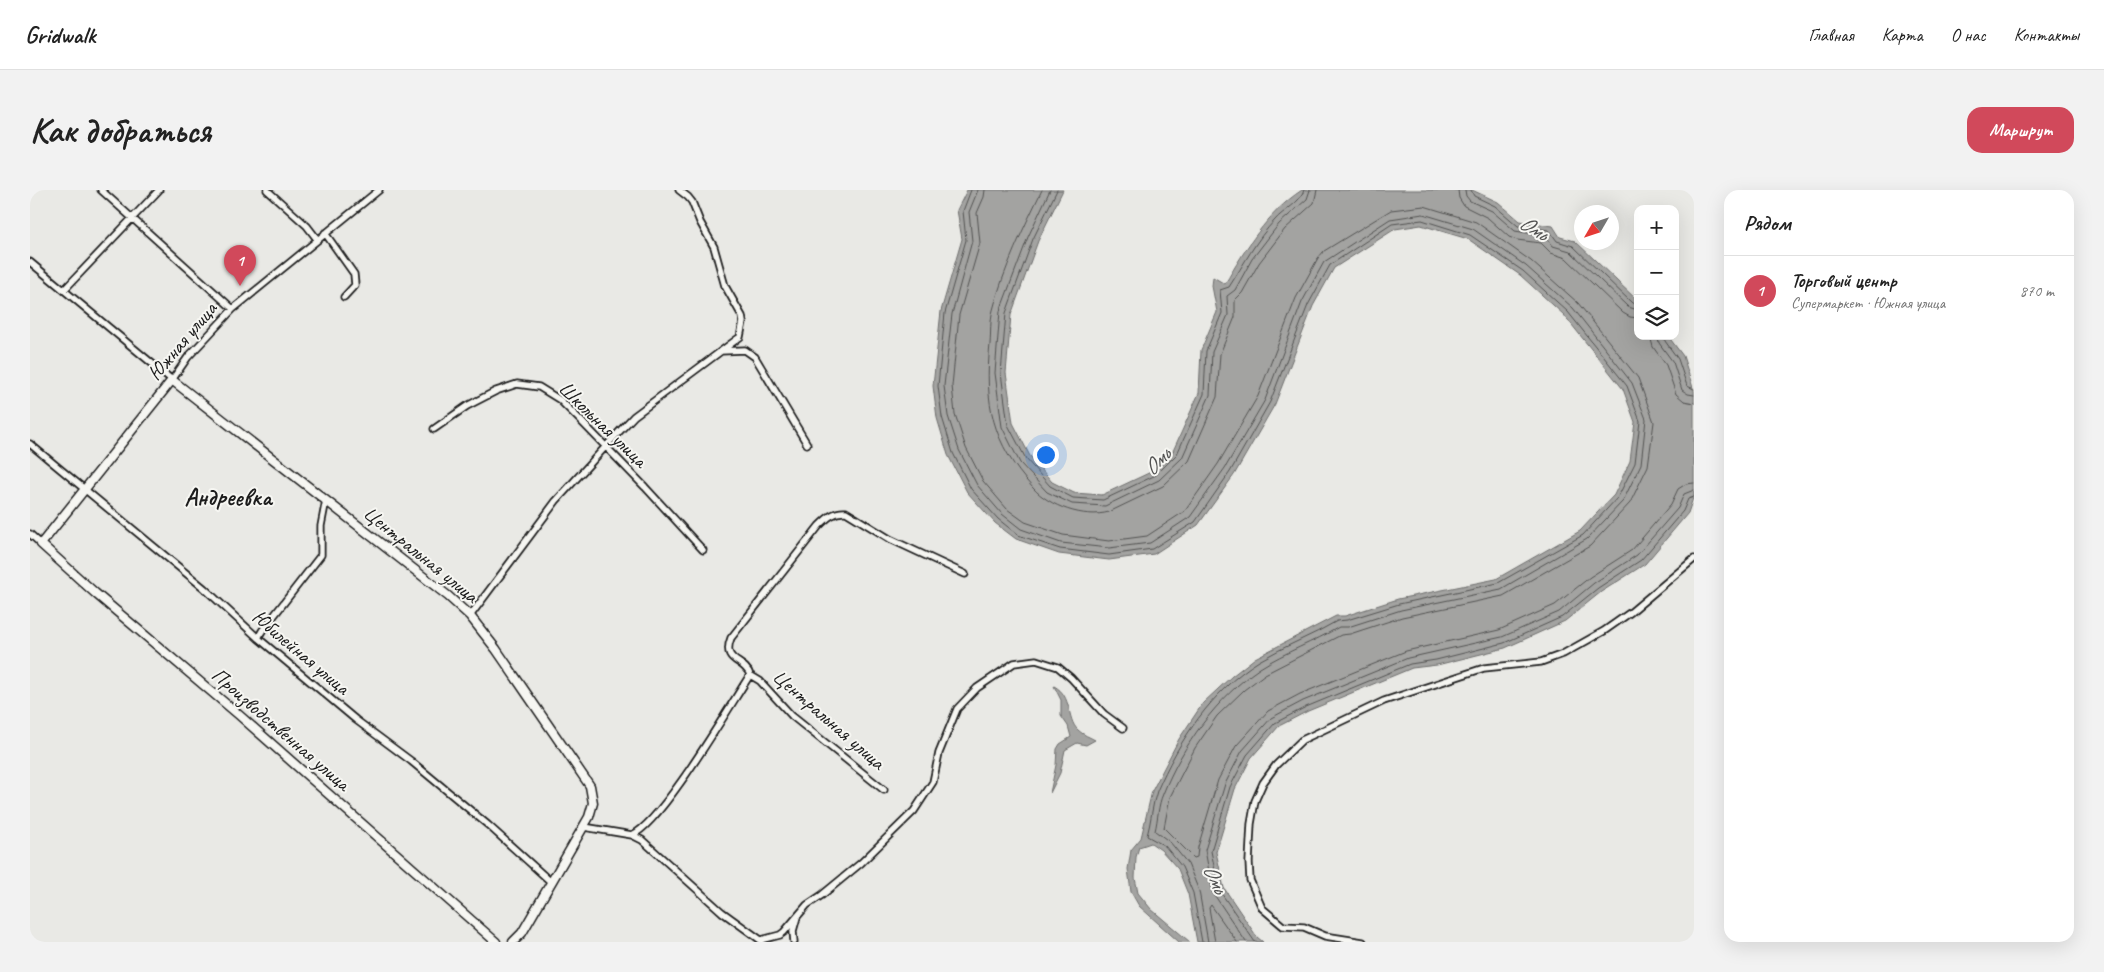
<!DOCTYPE html>
<html lang="ru">
<meta charset="utf-8">
<style>
:root{--surface:#fff;--page:#f2f2f2;--text:#222;--muted:#767676;--line:#e0e0e0;--accent:#d1495b}
body{margin:0;font-family:Caveat,sans-serif;background:var(--page);color:var(--text)}
.controls{position:absolute;right:15px;top:15px;display:grid;overflow:hidden;border-radius:10px;box-shadow:0 5px 20px #0002}
.controls button{width:45px;height:45px;display:grid;place-items:center;padding:0;border:0;border-bottom:1px solid var(--line);background:var(--surface);color:var(--text);font:25px sans-serif}
.compass{position:absolute;left:1544px;top:15px;width:45px;height:45px;border-radius:50%;background:var(--surface);box-shadow:0 5px 20px #0002;rotate:231deg}
.you{position:absolute;left:1015px;top:264px;width:18px;height:18px;margin:-12px;border:4px solid #fff;border-radius:50%;background:#1a73e8;box-shadow:0 0 0 8px #1a73e833}
.badge{display:grid;place-items:center;width:32px;height:32px;border-radius:50%;background:var(--accent);color:#fff;font-size:16px;font-weight:700}
.pin{position:absolute;translate:-50% -41px;filter:drop-shadow(0 1px 2px #0008)}
.pin::after{content:'';position:absolute;top:26px;width:18px;height:15px;background:inherit;clip-path:polygon(0 0,100% 0,50% 100%)}
.list{margin:0;padding:0;list-style:none}
h2{display:flex;justify-content:space-between;align-items:center;height:65px;margin:0;padding:0 20px;font-size:21px}
h2 small{font-size:16px;font-weight:400;color:var(--muted)}
.list li{display:grid;grid-template-columns:32px 1fr auto;gap:15px;align-items:center;box-sizing:border-box;height:70px;padding:0 20px;border-top:1px solid var(--line)}
.list b{display:block;font-size:19px;white-space:nowrap}
.list p{margin:0;font-size:16px;white-space:nowrap;color:var(--muted)}
.list em{font-size:16px;font-style:normal;color:var(--muted)}
.icon{flex:none;width:28px;height:28px;fill:none;stroke:currentColor;stroke-width:2;stroke-linecap:round;stroke-linejoin:round}
.map{position:relative;flex:none;width:1664px;height:752px;overflow:hidden;border-radius:15px}
header{display:flex;align-items:center;gap:30px;box-sizing:border-box;height:70px;padding:0 25px;background:var(--surface);border-bottom:1px solid var(--line)}
header strong{font-size:24px}
nav{display:flex;gap:28px;margin-inline-start:auto;font-size:18px}
.intro{display:flex;align-items:center;justify-content:space-between;box-sizing:border-box;height:120px;padding:0 30px}
h1{margin:0;font-size:35px}
.button{padding:12px 22px;border-radius:15px;background:var(--accent);color:#fff;font-size:18px;font-weight:700}
main{display:flex;gap:30px;padding:0 30px}
aside{flex:1;background:var(--surface);border-radius:15px;box-shadow:0 5px 20px #0002}
.map>svg:first-child{display:block}
</style>
<header>
<strong>Gridwalk</strong>
<nav><a>Главная</a><a>Карта</a><a>О нас</a><a>Контакты</a></nav>
</header>
<div class="intro"><h1>Как добраться</h1><a class="button">Маршрут</a></div>
<main>
<div class="map">
<svg width="1664" height="752" viewBox="0 0 1664 752">
<rect width="100%" height="100%" fill="#e9e9e5"/>
<filter id="ink" filterUnits="userSpaceOnUse"><feTurbulence type="fractalNoise" baseFrequency=".02" numOctaves="2"/><feDisplacementMap in="SourceGraphic" scale="10" xChannelSelector="R" yChannelSelector="G"/><feConvolveMatrix kernelMatrix="1 2 1 2 8 2 1 2 1" color-interpolation-filters="sRGB"/></filter>
<g filter="url(#ink)">
<path fill="#a3a3a1" stroke="#6d6d6c" d="M937,0H1033L1008,51L981,125L976,183L983,233L1000,266L1022,292L1044,303L1072,305L1123,281L1143,261L1169,203L1171,160L1187,122L1182,96L1183,87L1195,94C1215,59 1237,23 1272,0H1442L1468,12L1490,31L1523,36L1530,47L1545,51L1608,111V146H1638L1653,166L1664,201V305L1658,323L1615,374L1571,402L1535,431L1475,458L1407,475L1382,478L1278,521L1249,536L1221,568L1205,599L1186,662L1194,698L1227,747L1233,752H1167L1158,704L1148,679L1131,660L1121,653L1109,657L1106,667L1105,688L1108,703L1121,719L1160,752H1149L1109,716L1101,702L1098,679L1101,660L1111,648L1122,601L1149,549L1173,513L1202,486L1225,468L1306,426H1315L1368,409L1466,389L1550,341L1584,305L1600,271L1605,232L1593,199L1534,125L1490,85L1438,49L1391,35L1365,39L1304,78L1283,116L1245,214L1204,285L1168,335L1124,364L1079,370L1029,364L986,349L965,333L937,302L918,265L907,228L903,196L911,121L932,49L927,20Z
M1024,496C1043,506 1036,529 1048,540C1053,545 1060,547 1065,550L1056,555L1047,553L1035,560L1030,583L1020,603L1026,575L1027,559L1030,554L1041,547L1038,536L1031,526V510Z"/>
<g fill="none" stroke-linecap="round" stroke-linejoin="round">
<path stroke="#525251" stroke-width="1" d="M941,0L933,21L936,50L915,123L908,196L912,227L923,263L941,299L968,329L988,345L1030,359L1079,365L1122,359L1165,332L1200,282L1240,212L1278,115L1300,75L1362,34L1392,30L1440,45L1493,81L1538,122L1597,196L1610,231L1605,273L1588,307L1553,345L1468,393L1369,414L1317,430L1307,431C1282,446 1254,456 1229,471C1182,500 1148,552 1127,601C1122,615 1121,632 1117,646L1135,656L1152,677L1163,703L1172,752
M948,0L939,22L942,51L922,124L914,196L918,226L929,260L947,295L972,324L991,339L1031,353L1079,358L1120,353L1160,327L1195,278L1235,210L1272,112L1294,72L1360,29L1393,24L1443,39L1496,76L1543,118L1602,193L1616,229L1611,274L1593,311L1557,349L1471,399L1371,420L1318,437H1309C1284,452 1255,462 1230,478C1187,507 1152,556 1133,604C1128,615 1128,629 1125,641L1140,652L1158,674L1169,701L1178,752
M955,0L954,7L947,23L950,53L929,125L922,196L925,224L936,258L953,291L977,319L995,332L1033,345L1079,351L1117,346L1155,321L1188,274L1228,206L1266,108L1288,68L1294,61L1361,20L1394,16L1446,32L1501,71L1548,113L1608,188L1624,232L1618,276L1600,313L1560,356L1473,406L1372,427L1320,444L1311,445L1235,484L1214,500L1187,526L1165,558L1140,607L1134,638L1164,668L1167,667L1168,657L1188,590L1206,556L1238,521L1270,504L1376,461L1469,440L1525,415L1560,387L1602,360L1641,314L1648,299L1656,294L1664,293
M1012,0C994,37 973,80 963,120C960,130 961,143 960,154C954,213 962,253 1003,298C1019,316 1054,329 1079,322L1133,296L1159,271L1187,207L1190,164L1205,127V110L1212,103L1229,73L1255,39L1284,13L1287,0
M1020,0L998,47L970,121L965,183L972,237L990,273L1017,302L1042,314L1075,316L1129,290L1152,268L1180,205L1182,162L1198,125L1197,106L1205,100L1222,69L1249,34L1277,9L1280,0
M1027,0L1003,49L976,123L971,183L978,235L996,269L1020,296L1043,308L1073,310L1126,285L1147,264L1174,204L1176,161L1192,123L1190,100L1199,97C1214,74 1226,50 1245,30C1252,21 1272,12 1274,0
M1428,0L1429,8L1434,16L1458,28L1479,47L1487,50L1511,53L1521,63L1536,68L1593,123L1600,127L1608,128
M1435,0L1436,6L1440,11L1462,21L1485,41L1516,46L1523,56L1540,61L1598,117L1608,120
M1441,0L1444,6L1465,16L1488,36L1519,40L1527,51L1543,56L1602,113L1608,114
M1620,146L1623,157L1636,175L1646,204L1654,211L1664,213
M1628,146L1629,153L1643,172L1652,200L1658,204L1664,205
M1634,146L1635,151L1648,169L1657,196L1664,199
M1185,752L1179,718L1181,715L1207,752
M1216,752L1183,703L1175,660L1195,594L1212,561L1241,528L1273,511L1378,468L1472,447L1529,422L1564,393L1607,365L1648,318L1654,304L1664,300
M1225,752L1189,700L1181,661L1200,597L1217,565L1245,533L1276,517L1380,474L1406,470L1474,453L1532,427L1568,398L1611,370L1653,321L1658,309L1664,307"/>
<g stroke="#1c1c1c" stroke-width="9">
<path id="street" d="M71,0L203,119
M237,0L277,36L287,49
M295,43L324,84L325,95L314,107
M0,72L142,190L158,167L203,119L349,0
M34,100L129,0
M691,161L715,160L725,167L777,254
M404,239L437,216L466,201L487,194L509,197L530,210L550,230L615,297L673,360
M0,254L174,398L228,448L326,530L381,571L458,635L521,692
M0,344L11,354
M440,426L526,311L588,243L604,226L710,147L713,132L712,126L695,96L684,57L670,32L662,12L658,7L649,0
M228,448L232,441L291,365V336L296,310
M720,485C715,469 691,473 701,448L789,336C797,328 804,321 816,322L860,349L935,384
M720,485L730,491L762,526L854,600
M554,637L602,645L612,650L692,722L732,751
M602,645C631,634 699,517 720,485
M731,750L750,745L754,742L777,715L792,705L831,673L884,621L903,592L909,563L927,519L947,498L984,473L1006,470L1028,477L1041,488L1074,524L1093,538
M764,752L763,741L767,727
M1333,752L1295,746L1274,737L1253,736L1232,718L1220,690L1219,672L1221,634L1225,611L1233,593L1246,575L1272,550L1354,511L1454,478L1511,472L1533,464L1574,441L1601,422L1664,369"/>
</g>
<g stroke="#1c1c1c" stroke-width="11">
<path id="secondary" d="M466,752L209,525L65,403L11,354L142,190L418,406L440,426L466,459L560,596L563,613L559,627L492,743L483,752"/>
</g>
<use href="#street" stroke="#f6f6f2" stroke-width="5.5"/>
<use href="#secondary" stroke="#f6f6f2" stroke-width="8"/>
</g>
</g>
<g text-anchor="middle" stroke-width="4" stroke-linejoin="round" paint-order="stroke">
<g font-size="21" fill="#1c1c1c" stroke="#f6f6f2">
<text transform="translate(152 151) rotate(-50)" y="7">Южная улица</text>
<text transform="translate(573 234) rotate(44)" y="7">Школьная улица</text>
<text transform="translate(391 364) rotate(39)" y="7">Центральная улица</text>
<text transform="translate(271 462) rotate(40)" y="7">Юбилейная улица</text>
<text transform="translate(799 529) rotate(41)" y="7">Центральная улица</text>
<text transform="translate(251 539) rotate(41)" y="7">Производственная улица</text>
</g>
<g font-size="22" font-style="italic" fill="#525251" stroke="#f6f6f2">
<text transform="translate(1504 37) rotate(31)" y="8">Омь</text>
<text transform="translate(1126 271) rotate(-46)" y="8">Омь</text>
<text transform="translate(1186 688) rotate(65)" y="8">Омь</text>
</g>
<g font-size="24" font-weight="bold" fill="#1c1c1c" stroke="#f6f6f2">
<text x="198" y="315">Андреевка</text>
</g>
</g>
</svg>
<div class="controls">
<button>+</button>
<button>−</button>
<button><svg class="icon" aria-label="layers" viewBox="0 0 24 24"><path d="M12 4l9 5-9 5-9-5zM3 14l9 5 9-5"/></svg></button>
</div>
<svg class="compass" viewBox="-18 -18 36 36"><path d="M0-13l5 13h-10z" fill="#e53935"/><path d="M0 13l5-13h-10z" fill="#767676"/></svg>
<div class="you"></div>
<div class="pin badge" style="left:210px;top:96px">1</div>
</div>
<aside>
<h2>Рядом<small></small></h2>
<ul class="list">
<li><span class="badge">1</span><div><b>Торговый центр</b><p>Супермаркет · Южная улица</p></div><em>870 m</em></li>
</ul>
</aside>
</main>
